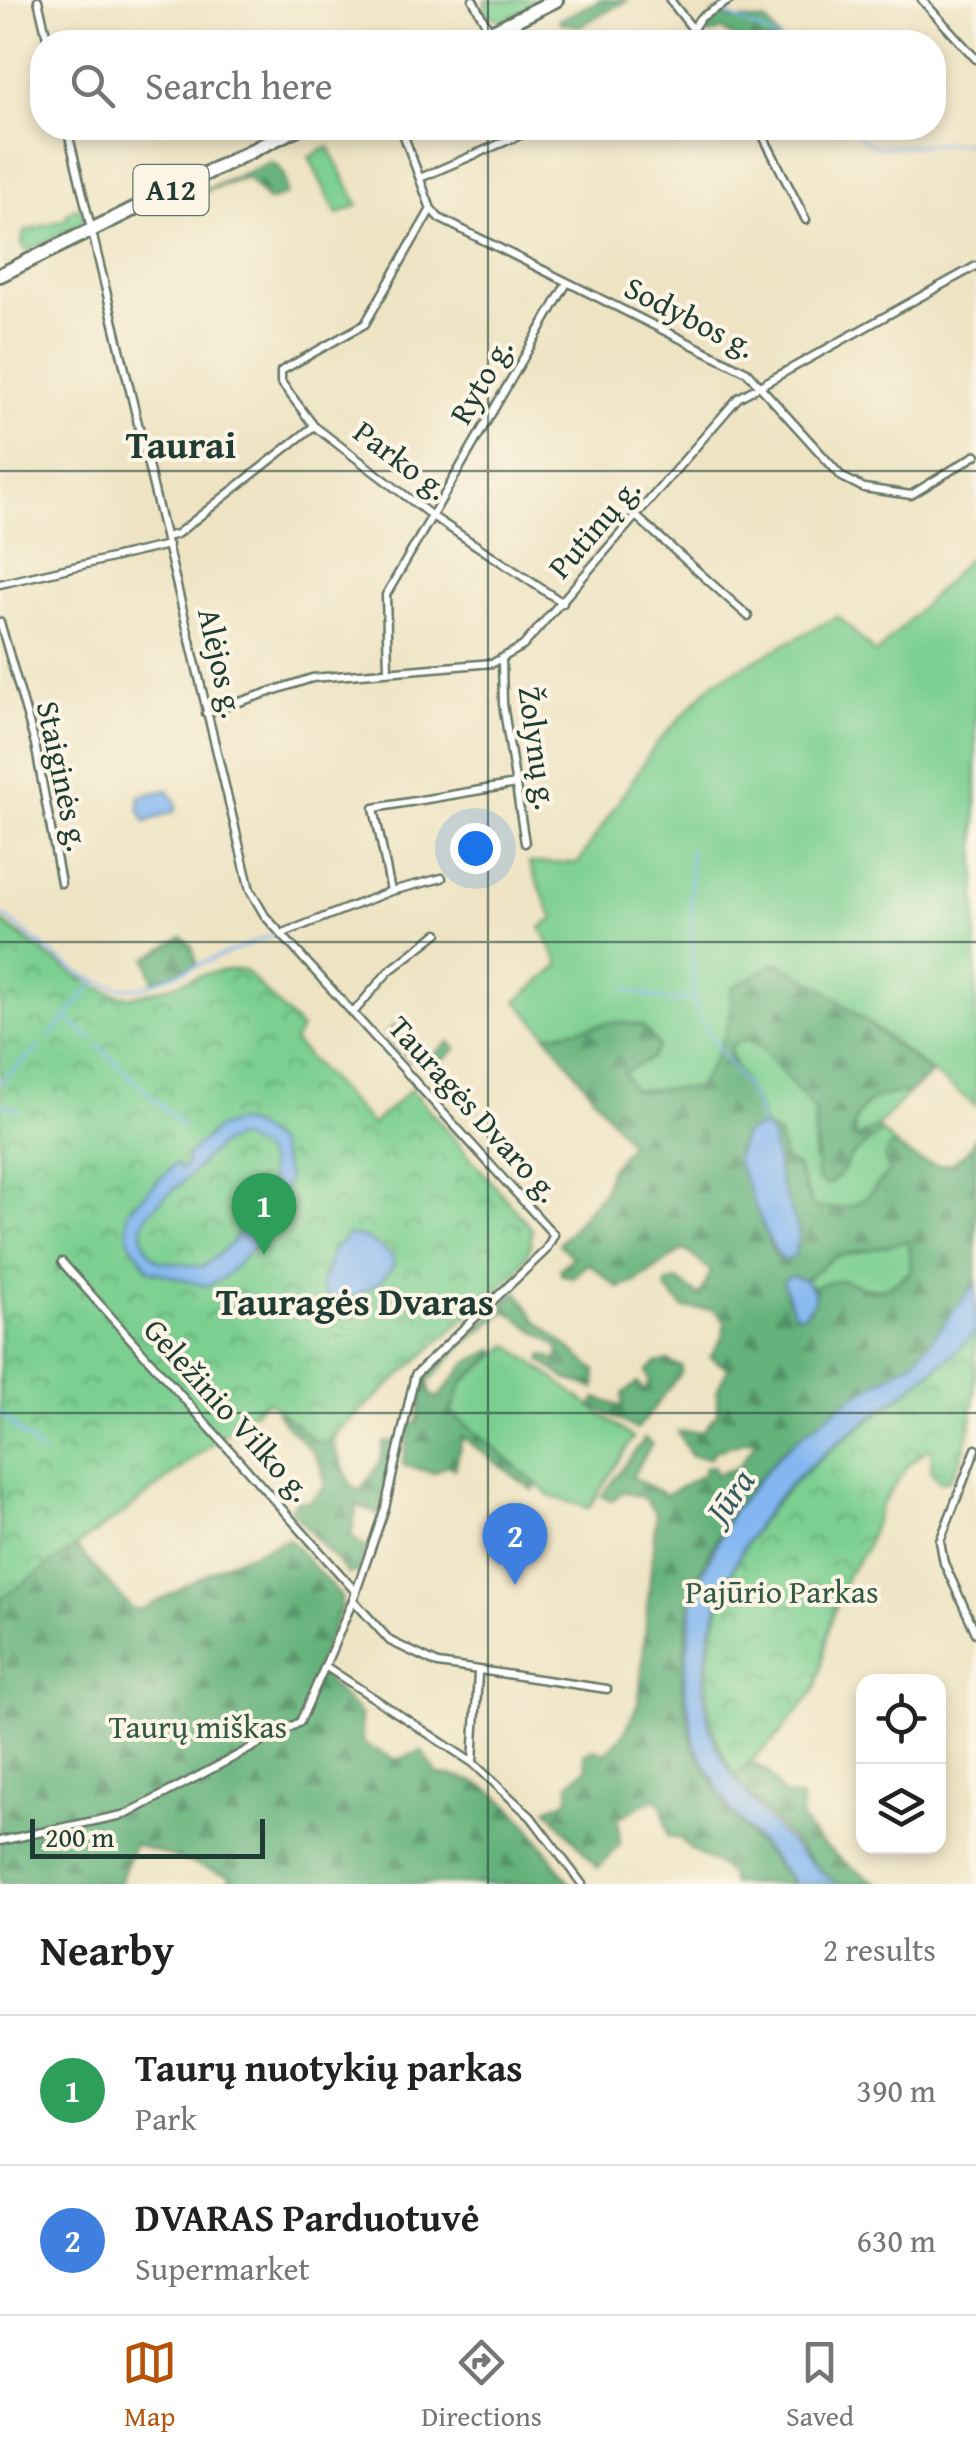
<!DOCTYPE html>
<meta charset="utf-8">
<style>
:root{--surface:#fff;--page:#f2f2f2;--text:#222;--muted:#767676;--line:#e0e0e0;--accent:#b45309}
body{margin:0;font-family:"Gentium Book Plus",serif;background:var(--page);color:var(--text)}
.controls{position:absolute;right:30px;bottom:30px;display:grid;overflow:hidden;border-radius:20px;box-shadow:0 5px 15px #0003}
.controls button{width:90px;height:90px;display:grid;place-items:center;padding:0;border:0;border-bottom:2px solid var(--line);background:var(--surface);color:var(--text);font:50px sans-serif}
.scale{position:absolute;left:30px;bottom:25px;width:235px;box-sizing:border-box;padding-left:10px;border:5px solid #1f3d34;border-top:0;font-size:28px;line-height:35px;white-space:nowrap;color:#1f3d34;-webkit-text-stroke:8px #fcf5e5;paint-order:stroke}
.you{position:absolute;left:475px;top:848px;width:35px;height:35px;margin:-25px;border:8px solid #fff;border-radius:50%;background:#1a73e8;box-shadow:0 0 0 15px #1a73e833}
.badge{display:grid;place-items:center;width:65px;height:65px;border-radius:50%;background:var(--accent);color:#fff;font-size:32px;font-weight:700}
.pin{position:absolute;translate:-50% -82px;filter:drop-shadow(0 2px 5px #0008)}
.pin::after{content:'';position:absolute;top:52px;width:35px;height:30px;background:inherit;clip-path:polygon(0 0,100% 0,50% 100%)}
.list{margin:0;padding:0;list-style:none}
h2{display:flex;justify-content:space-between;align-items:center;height:130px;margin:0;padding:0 40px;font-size:42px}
h2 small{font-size:32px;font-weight:400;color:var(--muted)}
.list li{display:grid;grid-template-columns:65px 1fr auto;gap:30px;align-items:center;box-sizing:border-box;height:150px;padding:0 40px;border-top:2px solid var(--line)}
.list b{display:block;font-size:38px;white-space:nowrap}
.list p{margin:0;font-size:32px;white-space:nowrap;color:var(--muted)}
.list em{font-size:32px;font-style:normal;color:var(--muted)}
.icon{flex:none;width:55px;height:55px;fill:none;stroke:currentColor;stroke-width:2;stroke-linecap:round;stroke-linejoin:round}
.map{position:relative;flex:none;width:976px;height:1884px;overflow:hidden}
.search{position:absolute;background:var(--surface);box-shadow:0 5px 15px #0003;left:30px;right:30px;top:30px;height:110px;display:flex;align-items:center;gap:25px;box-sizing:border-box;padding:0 35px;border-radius:40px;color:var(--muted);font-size:38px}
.sheet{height:430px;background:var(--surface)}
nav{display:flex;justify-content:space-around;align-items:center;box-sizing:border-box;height:140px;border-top:2px solid var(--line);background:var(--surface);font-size:28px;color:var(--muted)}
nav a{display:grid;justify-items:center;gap:5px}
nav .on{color:var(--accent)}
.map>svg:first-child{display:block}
</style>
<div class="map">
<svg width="976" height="1884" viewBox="0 0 976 1884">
<defs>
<pattern id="forest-firs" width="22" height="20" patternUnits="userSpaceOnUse" patternTransform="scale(2.5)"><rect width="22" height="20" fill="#65b27b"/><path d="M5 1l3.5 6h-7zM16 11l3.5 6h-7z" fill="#539266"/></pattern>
<pattern id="park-crowns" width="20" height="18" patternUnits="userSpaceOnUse" patternTransform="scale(2.5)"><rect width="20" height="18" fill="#7ccf91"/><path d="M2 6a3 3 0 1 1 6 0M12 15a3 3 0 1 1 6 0" fill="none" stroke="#65a977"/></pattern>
</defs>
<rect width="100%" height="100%" fill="#fcf5e5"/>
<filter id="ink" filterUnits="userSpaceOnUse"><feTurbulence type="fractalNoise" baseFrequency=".01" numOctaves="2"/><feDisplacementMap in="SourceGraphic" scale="20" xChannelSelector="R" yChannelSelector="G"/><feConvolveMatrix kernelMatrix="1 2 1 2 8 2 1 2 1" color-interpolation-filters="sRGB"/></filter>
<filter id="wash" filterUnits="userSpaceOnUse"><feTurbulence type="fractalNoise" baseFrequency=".0048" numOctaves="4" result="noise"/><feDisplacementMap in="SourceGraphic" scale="40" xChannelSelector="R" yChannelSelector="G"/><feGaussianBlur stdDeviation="2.25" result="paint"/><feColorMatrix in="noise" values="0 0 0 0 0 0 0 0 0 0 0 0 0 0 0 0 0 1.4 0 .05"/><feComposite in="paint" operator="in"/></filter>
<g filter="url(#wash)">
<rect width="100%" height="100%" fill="#eee4c4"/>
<path fill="#7ccf91" stroke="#4e8662" stroke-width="2.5" d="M485,0H544L502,21L486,13Z
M329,147L358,205L337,215L309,157Z
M78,208L84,214L81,224L27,251L22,244L24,232L68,218L67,212Z
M971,556H976V1106L823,988L732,989C735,1022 716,1063 696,1088L634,1091L623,1073L651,1058L614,1022L547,1035L517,1001L560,965L541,928L554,919L529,863H578L656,744L714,682L838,616L876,654Z
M746,1038L772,1056L815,1111L814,1160L843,1172L850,1157L882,1132L896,1145L885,1158L889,1171C863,1204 857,1212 813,1207L796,1166L784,1160L779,1136L763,1126C758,1095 734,1077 730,1047Z
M889,1093H909L877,1127L855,1139L854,1116L873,1099Z
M909,1240L911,1271C885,1293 875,1292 845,1281C837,1279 822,1285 813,1287L805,1280L834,1257Z
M509,1345L633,1438L589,1508L552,1497L451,1412L462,1383Z"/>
<path fill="url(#forest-firs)" stroke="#427858" stroke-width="2.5" fill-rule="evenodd" d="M600,0H628L580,26L561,23L559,20Z
M715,12L730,19L766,21L781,42H741L722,30L709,35L704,30Z
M271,162C285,169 286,180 286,195L268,201L246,177L191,196Z
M182,937L192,946L197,964L153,981L147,958Z
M777,962L823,988L932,1074L909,1093C878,1093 856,1103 852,1136L855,1138L877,1127L882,1132L850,1157L843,1172L828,1185L817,1180L815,1111L758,1044L746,1039L730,1047C734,1077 758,1095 763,1126L744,1134L736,1153L773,1252L779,1259L789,1260L799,1233L780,1184L771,1134L779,1135L784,1160L796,1166L813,1207C856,1213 863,1203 889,1171L885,1157L890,1147L896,1145C925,1169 957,1177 976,1136V1283L972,1289L915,1360L844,1403L784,1449L730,1512L691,1590L682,1683L693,1745L729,1812L794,1884H731V1876C715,1858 695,1858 681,1839L668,1837L662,1806L656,1798L618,1818L620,1845L598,1868L547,1809L569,1799V1783L587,1768L584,1754L594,1749L606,1753L625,1732L639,1701L656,1514L644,1498L624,1491L611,1501L602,1496L645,1438L652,1444L632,1477L666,1495L703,1474L705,1467L714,1466L716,1475L738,1467L756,1442L753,1439L714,1451L710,1458L691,1456L678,1432L703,1431L717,1413V1391L728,1368L710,1357L723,1337L725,1320L713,1309H685L665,1288L667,1283L677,1280L700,1296L711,1271L684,1249L638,1281L619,1288L588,1263L574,1277L562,1275L560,1269L573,1257L559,1244L605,1189L609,1170L630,1144L547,1035L614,1022L642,1025L659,1046L651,1058L623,1073L634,1090L696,1088C716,1063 735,1022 731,989ZM909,1241L911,1271C881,1297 879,1292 845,1281C837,1278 821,1285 813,1287V1303L807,1312L795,1315L786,1295V1279L805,1280L834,1257Z
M396,1025L430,1058L449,1042L456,1049L430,1070L420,1061H411L385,1034Z
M517,1291L536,1320L596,1371L595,1388L566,1379L541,1360L543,1355L558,1360L559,1347L506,1311L464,1344L428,1383L431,1395L438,1398L467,1363L495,1349L496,1353L462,1383L451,1412L538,1485L533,1490L462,1437L455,1469L447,1465L434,1473L403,1465L410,1424L417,1423L426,1374Z
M668,1361L682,1367L681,1373L637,1430L593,1405L597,1398L622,1407L623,1394L638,1383L644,1392L650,1382L646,1372L656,1363Z
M295,1398L339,1424L333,1443L352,1487L361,1490L380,1462L384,1443L397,1442L378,1514L357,1505L351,1536L366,1548L358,1572L348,1574L290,1509L297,1500L309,1502L324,1487C326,1452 295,1439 277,1413Z
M0,1406L34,1500L132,1609H143L229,1562L289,1539L341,1597V1609L316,1670L360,1714L363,1744L397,1760L422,1751L438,1775C503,1775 536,1838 570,1884H228L231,1876L134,1844L119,1884H0Z
M753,1763L767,1771L783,1795L801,1798C802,1803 801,1809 801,1814C804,1837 861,1874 880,1884H836L830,1880L741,1786L735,1776Z"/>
<path fill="url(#park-crowns)" stroke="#4e8662" stroke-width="2.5" d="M0,920C27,939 100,1001 132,996C172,990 202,967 244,970L301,1029L294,1042L372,1125L411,1089L532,1229L530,1248L517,1272L326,1442H317L267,1401L125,1512L0,1599Z
M976,1332C976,1380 976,1444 948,1481H939L931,1471L932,1450L927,1449L909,1464L880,1507L865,1550L847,1576L829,1626L817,1687L777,1737L735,1776C707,1733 703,1695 711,1645C739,1474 867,1441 976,1332Z"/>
<path fill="#84b7f1" stroke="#527a92" stroke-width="2.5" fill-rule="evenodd" d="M168,790L177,805L175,811L146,822L139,809L140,796Z
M236,1122L255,1127L277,1145L288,1179L278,1206L261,1224L257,1244L223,1278L206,1286L149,1270L128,1239L127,1212L175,1164L181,1169L187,1164L186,1156L217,1128ZM239,1138L260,1150L268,1160L270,1180L233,1242L203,1267L158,1261C117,1222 165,1200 190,1175C206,1160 214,1142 239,1138Z
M761,1126L771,1134L780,1183L799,1233L794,1257L785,1261C768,1252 750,1183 735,1160L744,1134Z
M348,1235L365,1238L391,1254L394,1265L380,1282L332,1309L321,1284L333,1251Z
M790,1276L805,1280L814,1292L813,1303L802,1315L793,1312L783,1281Z
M976,1283V1332C920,1388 850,1426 793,1481C733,1539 679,1665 717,1747C740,1796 794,1850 836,1884H796L730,1809L695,1744L684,1682L694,1590L733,1511L785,1449L844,1403L915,1360Z"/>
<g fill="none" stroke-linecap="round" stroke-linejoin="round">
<path stroke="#84b7f1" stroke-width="2.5" d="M720,11L783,42
M853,128L865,142L878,147L976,142
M690,849L693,998C704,1044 757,1084 761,1126
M0,913C38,940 92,998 143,987L275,934
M624,989L672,1002L690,996
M66,1019L93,1039
M50,1037L96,981
M99,1046L184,1128
M0,1082L40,1047
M0,1103L19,1110
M0,1412L43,1455"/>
</g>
</g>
<g filter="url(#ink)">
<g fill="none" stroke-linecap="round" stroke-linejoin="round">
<g stroke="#677766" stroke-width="11">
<path id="street" d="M38,0L48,42
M473,0L490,32
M670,0L703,42
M922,0L976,59
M684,42L700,18L730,0
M67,128L250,890L265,916L554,1235L545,1251L415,1375L385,1508L353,1600L390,1641L438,1664L607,1689
M401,128L431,209L439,218L747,372L842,477L864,488L911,495L976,455
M759,128L806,220
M420,178L537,128
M314,426L281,382V371L365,324L431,209
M637,517L748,616
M166,537L177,534L314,426L432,516L563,603
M0,584L168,545
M0,622L35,744L61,883
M502,661L503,704L525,843
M388,670L386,595L567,283
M206,713L312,678L493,663L523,646L738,398L976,266
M391,891L374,808L516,784
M281,934L391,891L442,878
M353,1013L388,972L438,933
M62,1262L356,1592
M976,1449L940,1541L944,1563L976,1633
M353,1600L325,1666L473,1763L531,1817L582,1884
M473,1763L478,1673
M0,1841L127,1814L300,1722L325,1666"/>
</g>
<g stroke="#677766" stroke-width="18">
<path id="highway" d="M471,42L556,0
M0,275L298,128"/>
</g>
<use href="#street" stroke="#fff" stroke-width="6"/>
<use href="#highway" stroke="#fff" stroke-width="12"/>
</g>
</g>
<path fill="none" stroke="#1f3d34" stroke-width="2.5" stroke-opacity="0.55" d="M488,0V42M488,128V1884M0,471H976M0,942H976M0,1413H976"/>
<g text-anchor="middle" stroke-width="8" stroke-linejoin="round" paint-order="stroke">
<rect fill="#fcf5e5" stroke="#617469" stroke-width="2.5" x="133.5" y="165" width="75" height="50" rx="8"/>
<g font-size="30" font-weight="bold" fill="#1f3d34">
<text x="171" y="200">A12</text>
</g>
<g font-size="32" fill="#1f3d34" stroke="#fcf5e5">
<text transform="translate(690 317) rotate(27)" y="11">Sodybos g.</text>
<text transform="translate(481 381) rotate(-60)" y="11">Ryto g.</text>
<text transform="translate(401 460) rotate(37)" y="11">Parko g.</text>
<text transform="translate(594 528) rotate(-49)" y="11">Putinų g.</text>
<text transform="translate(221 663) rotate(77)" y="11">Alėjos g.</text>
<text transform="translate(538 748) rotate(82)" y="11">Žolynų g.</text>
<text transform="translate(63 776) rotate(78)" y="11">Staiginės g.</text>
<text transform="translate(474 1109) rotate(48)" y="11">Tauragės Dvaro g.</text>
<text transform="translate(228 1410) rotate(48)" y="11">Geležinio Vilko g.</text>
</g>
<g font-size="32" fill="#325a47" stroke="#fcf5e5">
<text x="782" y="1603">Pajūrio Parkas</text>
<text x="198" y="1738">Taurų miškas</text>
</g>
<g font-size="35" font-style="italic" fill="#385c63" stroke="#fcf5e5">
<text transform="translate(730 1496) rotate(-55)" y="12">Jūra</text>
</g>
<g font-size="38" font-weight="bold" fill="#1f3d34" stroke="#fcf5e5">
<text x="181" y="458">Taurai</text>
<text x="355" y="1315">Tauragės Dvaras</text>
</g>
</g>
</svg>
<div class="controls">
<button><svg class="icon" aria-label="locate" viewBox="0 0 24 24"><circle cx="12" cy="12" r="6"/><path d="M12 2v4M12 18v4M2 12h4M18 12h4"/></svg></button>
<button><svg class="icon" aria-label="layers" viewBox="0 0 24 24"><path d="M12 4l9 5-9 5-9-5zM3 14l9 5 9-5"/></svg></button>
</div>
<div class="scale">200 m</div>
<div class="you"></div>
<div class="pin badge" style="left:264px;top:1255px;background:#2e9e5b">1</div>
<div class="pin badge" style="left:515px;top:1585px;background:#3f7fe0">2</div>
<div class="search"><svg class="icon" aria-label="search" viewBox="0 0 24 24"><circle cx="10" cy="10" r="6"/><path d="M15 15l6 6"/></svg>Search here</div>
</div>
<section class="sheet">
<h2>Nearby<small>2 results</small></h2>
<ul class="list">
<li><span class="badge" style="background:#2e9e5b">1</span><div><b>Taurų nuotykių parkas</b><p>Park</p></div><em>390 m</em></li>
<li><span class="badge" style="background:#3f7fe0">2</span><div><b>DVARAS Parduotuvė</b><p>Supermarket</p></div><em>630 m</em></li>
</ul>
</section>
<nav>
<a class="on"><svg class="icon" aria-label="map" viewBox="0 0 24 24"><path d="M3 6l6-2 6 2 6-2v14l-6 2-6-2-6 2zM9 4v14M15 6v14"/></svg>Map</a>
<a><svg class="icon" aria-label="directions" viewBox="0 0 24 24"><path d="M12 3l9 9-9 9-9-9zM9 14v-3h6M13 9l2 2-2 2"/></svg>Directions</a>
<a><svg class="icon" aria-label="saved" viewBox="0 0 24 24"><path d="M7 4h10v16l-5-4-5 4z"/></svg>Saved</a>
</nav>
